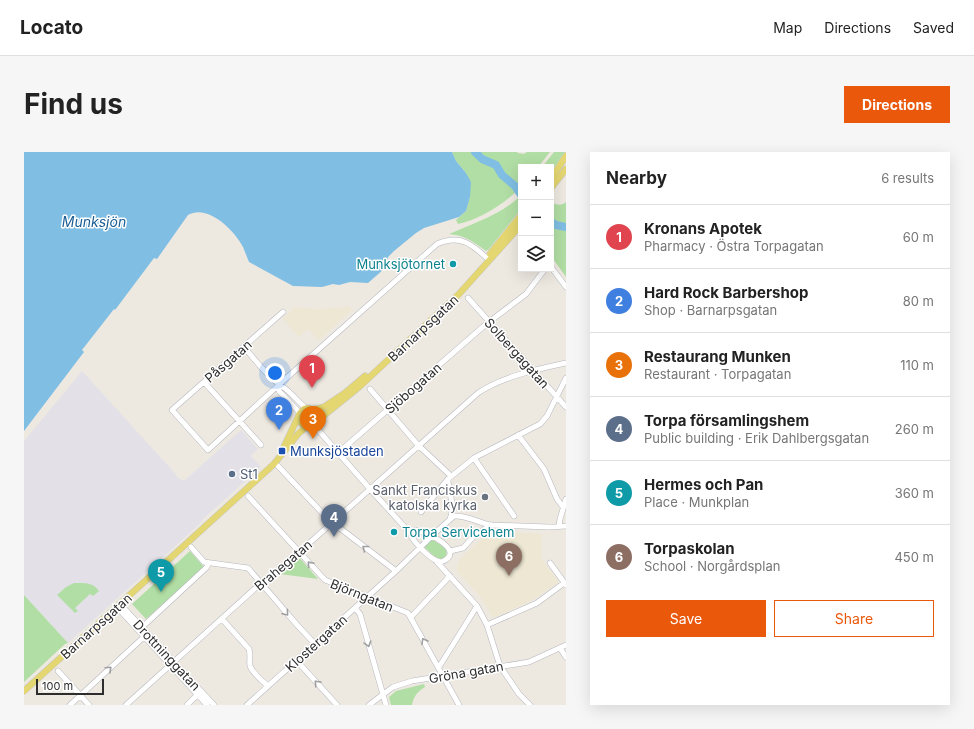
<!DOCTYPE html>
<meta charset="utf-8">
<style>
:root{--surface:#fff;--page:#f6f6f6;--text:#222;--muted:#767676;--line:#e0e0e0;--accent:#ea580c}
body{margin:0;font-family:Inter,sans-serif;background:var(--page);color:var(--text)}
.controls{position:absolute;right:12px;top:12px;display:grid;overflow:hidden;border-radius:0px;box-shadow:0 4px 16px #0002}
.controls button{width:36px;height:36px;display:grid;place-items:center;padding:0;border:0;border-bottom:1px solid var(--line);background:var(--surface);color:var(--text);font:20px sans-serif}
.scale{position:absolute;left:12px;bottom:10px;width:68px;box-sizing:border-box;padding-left:4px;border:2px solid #2d2d2d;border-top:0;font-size:11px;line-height:14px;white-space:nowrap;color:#2d2d2d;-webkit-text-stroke:3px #fff;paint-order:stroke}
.you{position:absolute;left:251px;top:221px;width:14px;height:14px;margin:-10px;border:3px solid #fff;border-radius:50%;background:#1a73e8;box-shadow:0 0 0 6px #1a73e833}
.badge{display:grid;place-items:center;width:26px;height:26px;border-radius:50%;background:var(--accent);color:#fff;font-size:13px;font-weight:700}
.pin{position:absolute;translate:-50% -33px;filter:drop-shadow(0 1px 2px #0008)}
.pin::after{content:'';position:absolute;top:21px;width:14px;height:12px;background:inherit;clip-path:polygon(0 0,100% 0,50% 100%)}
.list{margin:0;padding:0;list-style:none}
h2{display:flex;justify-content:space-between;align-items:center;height:52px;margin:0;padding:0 16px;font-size:17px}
h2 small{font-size:13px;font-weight:400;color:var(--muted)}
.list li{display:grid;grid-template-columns:26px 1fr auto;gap:12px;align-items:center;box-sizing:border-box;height:64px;padding:0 16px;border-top:1px solid var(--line)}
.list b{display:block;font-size:15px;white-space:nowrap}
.list p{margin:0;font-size:13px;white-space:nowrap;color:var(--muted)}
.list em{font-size:13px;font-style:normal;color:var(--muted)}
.actions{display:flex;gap:8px;padding:12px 16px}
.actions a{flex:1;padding:9px 0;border:1px solid var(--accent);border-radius:0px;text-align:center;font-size:14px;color:var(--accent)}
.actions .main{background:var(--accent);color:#fff}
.icon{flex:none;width:22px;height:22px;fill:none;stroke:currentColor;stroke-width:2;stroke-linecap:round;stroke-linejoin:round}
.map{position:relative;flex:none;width:542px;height:553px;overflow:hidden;border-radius:0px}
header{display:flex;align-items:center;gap:24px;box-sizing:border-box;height:56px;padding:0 20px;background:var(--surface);border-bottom:1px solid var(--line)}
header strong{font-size:19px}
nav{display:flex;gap:22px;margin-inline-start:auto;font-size:14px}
.intro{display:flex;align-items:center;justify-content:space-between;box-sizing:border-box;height:96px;padding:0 24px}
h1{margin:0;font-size:28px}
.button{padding:10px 18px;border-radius:0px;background:var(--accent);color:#fff;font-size:14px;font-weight:700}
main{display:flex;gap:24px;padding:0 24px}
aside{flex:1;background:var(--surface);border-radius:0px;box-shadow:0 4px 16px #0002}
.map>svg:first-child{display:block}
</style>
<header>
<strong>Locato</strong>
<nav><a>Map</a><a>Directions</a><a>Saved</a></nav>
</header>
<div class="intro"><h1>Find us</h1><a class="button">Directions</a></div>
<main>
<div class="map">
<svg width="542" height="553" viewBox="0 0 542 553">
<rect width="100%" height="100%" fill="#ede9e1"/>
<path fill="#e3e1e7" d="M58,219L149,319L154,326L160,329L217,278L234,297L227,304L237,315L178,368L179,369L44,491L0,443V289Z"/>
<path fill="#ede7d3" d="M324,154L328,158L295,188L284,177L275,185L259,167L271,155L291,157L314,156Z
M474,379L518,382V407L535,430L507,449L469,466L457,446L433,419V413L436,407L465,380Z"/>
<path fill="#b1dea4" d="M428,0H493L494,1L500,2L503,0H526L514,15H497V35C480,52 457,67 434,72L432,68L442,59L446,45L442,21L432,9Z
M530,0H541L527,20V15H518Z
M497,43V57L465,97L462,99C450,90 440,83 425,82C448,72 479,62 497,43Z
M527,50C532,53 538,54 542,50V125L527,104Z
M408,387L422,397C424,402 422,404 418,408L411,405L400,395Z
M166,399L180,415L122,467L108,452Z
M275,405L294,427L256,422Z
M50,431C60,431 69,430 75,439L69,444L66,442L51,456L54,459L51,461L33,443L42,435Z
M0,443L44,491L41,492L0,530Z
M400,532L401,535C393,540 390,544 388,553H367L365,545L372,539Z"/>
<path fill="#80bee4" d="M0,0H428L432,9L442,21L447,30L446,45L442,59L435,65L400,76L392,81L370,99L364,105L360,117L344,131L326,130L315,133L309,132L298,135L269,134L225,110C223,105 221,100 219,95C210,78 184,52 164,63L133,107L130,106L91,158L90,157L58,198L60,200L0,279Z"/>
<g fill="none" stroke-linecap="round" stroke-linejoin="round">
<path stroke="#80bee4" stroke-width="8" d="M451,0L458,7L472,13L478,23L491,34L497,43
M527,70L532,73L542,75"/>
<g stroke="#b5b6bf" stroke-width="6">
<path id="minor" d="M527,115L542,135
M444,146L542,255
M259,160L148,258L184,298L258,230L413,92C436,82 448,92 465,108
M220,195C232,209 244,225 259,235C268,241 274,250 282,256
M180,230L237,293
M255,233V239L276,261
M346,237L394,293L427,324
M289,272L346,337L387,382
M494,283L520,317L533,347L539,355
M314,301L461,173L502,142L521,117
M450,306L490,364
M254,314L304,367L372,419
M424,327C424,340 432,354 426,367
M224,344L301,428L384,461L435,553
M397,360L424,327L450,306L516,272L523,264L542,226
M535,374L536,367L542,347
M391,378C403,379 444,400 417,410C407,409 392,392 387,384V382Z
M167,395L180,410L224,416L274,474L291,492
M426,399L439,396L450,384L467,373
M413,410L453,454L463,473L476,514L495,542L506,553
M526,411L542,433
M96,452L190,553
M93,455L183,553
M331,456L336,462L362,553
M387,465L426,424
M198,467L225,497C227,503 225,508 226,514C229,521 238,529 244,534
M463,473L513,451L540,431
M115,478L183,415L184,411
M536,496L542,505
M273,509L313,553
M415,515L453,454
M34,519L65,553
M46,553L122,483
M102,553L237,431L255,418L454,241C477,225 514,217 542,211
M163,553L175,541
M223,553L372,419L412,380L430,364C443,363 455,371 467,373L525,375L542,374
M345,553L369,535L388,529L505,510L542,493"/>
</g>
<g stroke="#c8c8c8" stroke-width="7">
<path id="major" d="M527,27L542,4
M527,36L542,17
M466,102L497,63
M289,258L300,255L321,241L341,224
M275,263C274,271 280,276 288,273L335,235L435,142L497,73
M257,301L276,261L280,257L284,256L289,258L293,263L292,270
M0,539L250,312L274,282L283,274"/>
</g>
<use href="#minor" stroke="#fff" stroke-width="5"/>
<use href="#major" stroke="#e4d670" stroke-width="6"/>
</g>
<defs><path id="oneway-chevron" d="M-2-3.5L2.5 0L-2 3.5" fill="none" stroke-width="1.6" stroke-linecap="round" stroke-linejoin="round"/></defs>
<g stroke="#a0a0a0">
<use href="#oneway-chevron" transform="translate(341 396) rotate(-142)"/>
<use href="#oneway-chevron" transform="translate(286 412) rotate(-131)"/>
<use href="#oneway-chevron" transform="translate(262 461) rotate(50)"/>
<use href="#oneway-chevron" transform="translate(400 489) rotate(-120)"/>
<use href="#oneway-chevron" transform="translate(344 492) rotate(74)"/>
<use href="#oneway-chevron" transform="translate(85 517) rotate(-43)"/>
<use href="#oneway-chevron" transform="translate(293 531) rotate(-133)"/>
</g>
<g fill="#0f9aa8" stroke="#fff" stroke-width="1.5">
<circle cx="429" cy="112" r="4"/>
<circle cx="370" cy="380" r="4"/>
</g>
<rect fill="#1a4fb4" stroke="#fff" stroke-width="1.5" x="254" y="295" width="8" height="8" rx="2"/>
<circle fill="#5c6f8a" stroke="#fff" stroke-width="1.5" cx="208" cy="322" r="4"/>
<circle fill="#6b7280" stroke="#fff" stroke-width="1.5" cx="461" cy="345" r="4"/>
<g text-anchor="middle" stroke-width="3" stroke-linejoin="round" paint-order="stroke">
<g font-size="13" fill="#0d838f" stroke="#fff" text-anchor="end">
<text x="421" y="117">Munksjötornet</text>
<text x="378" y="385" text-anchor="start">Torpa Servicehem</text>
</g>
<g font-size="13" fill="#2d2d2d" stroke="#fff">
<text transform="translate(399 176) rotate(-43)" y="5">Barnarpsgatan</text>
<text transform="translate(493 201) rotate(48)" y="5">Solbergagatan</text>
<text transform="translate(204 209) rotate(-41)" y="5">Påsgatan</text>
<text transform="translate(389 236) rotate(-41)" y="5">Sjöbogatan</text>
<text transform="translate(259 413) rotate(-40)" y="5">Brahegatan</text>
<text transform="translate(338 443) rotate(22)" y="5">Björngatan</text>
<text transform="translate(72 474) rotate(-42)" y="5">Barnarpsgatan</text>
<text transform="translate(292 491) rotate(-42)" y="5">Klostergatan</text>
<text transform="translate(143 503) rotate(47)" y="5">Drottninggatan</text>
<text transform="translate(442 520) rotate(-10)" y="5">Gröna gatan</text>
</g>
<g font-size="13" fill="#164399" stroke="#fff" text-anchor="start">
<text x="266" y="304">Munksjöstaden</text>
</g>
<g font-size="13" fill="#4e5e75" stroke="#fff" text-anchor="start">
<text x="216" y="327">St1</text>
</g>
<g font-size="13" fill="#5b616d" stroke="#fff" text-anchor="end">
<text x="453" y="343">Sankt Franciskus<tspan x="453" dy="15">katolska kyrka</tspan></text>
</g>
<g font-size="14" font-style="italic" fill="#1b5d93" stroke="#fff">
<text x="70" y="75">Munksjön</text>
</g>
</g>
</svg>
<div class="controls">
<button>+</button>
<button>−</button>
<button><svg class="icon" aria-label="layers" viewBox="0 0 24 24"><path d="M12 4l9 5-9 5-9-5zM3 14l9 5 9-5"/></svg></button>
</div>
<div class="scale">100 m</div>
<div class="you"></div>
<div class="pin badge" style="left:288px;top:236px;background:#e0444e">1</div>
<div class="pin badge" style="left:255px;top:278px;background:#3f7fe0">2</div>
<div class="pin badge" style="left:289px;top:287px;background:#e8710a">3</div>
<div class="pin badge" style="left:310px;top:385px;background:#5c6f8a">4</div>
<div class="pin badge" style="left:137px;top:440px;background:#0f9aa8">5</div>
<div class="pin badge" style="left:485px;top:424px;background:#8d6e63">6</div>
</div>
<aside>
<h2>Nearby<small>6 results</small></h2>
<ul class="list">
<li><span class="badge" style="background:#e0444e">1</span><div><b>Kronans Apotek</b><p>Pharmacy · Östra Torpagatan</p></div><em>60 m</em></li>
<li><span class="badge" style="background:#3f7fe0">2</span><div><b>Hard Rock Barbershop</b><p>Shop · Barnarpsgatan</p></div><em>80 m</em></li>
<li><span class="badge" style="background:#e8710a">3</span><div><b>Restaurang Munken</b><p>Restaurant · Torpagatan</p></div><em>110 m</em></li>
<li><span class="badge" style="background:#5c6f8a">4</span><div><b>Torpa församlingshem</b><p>Public building · Erik Dahlbergsgatan</p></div><em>260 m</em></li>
<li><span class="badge" style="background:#0f9aa8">5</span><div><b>Hermes och Pan</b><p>Place · Munkplan</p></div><em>360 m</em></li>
<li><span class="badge" style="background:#8d6e63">6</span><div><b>Torpaskolan</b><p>School · Norgårdsplan</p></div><em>450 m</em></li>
</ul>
<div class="actions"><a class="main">Save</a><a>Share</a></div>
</aside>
</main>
